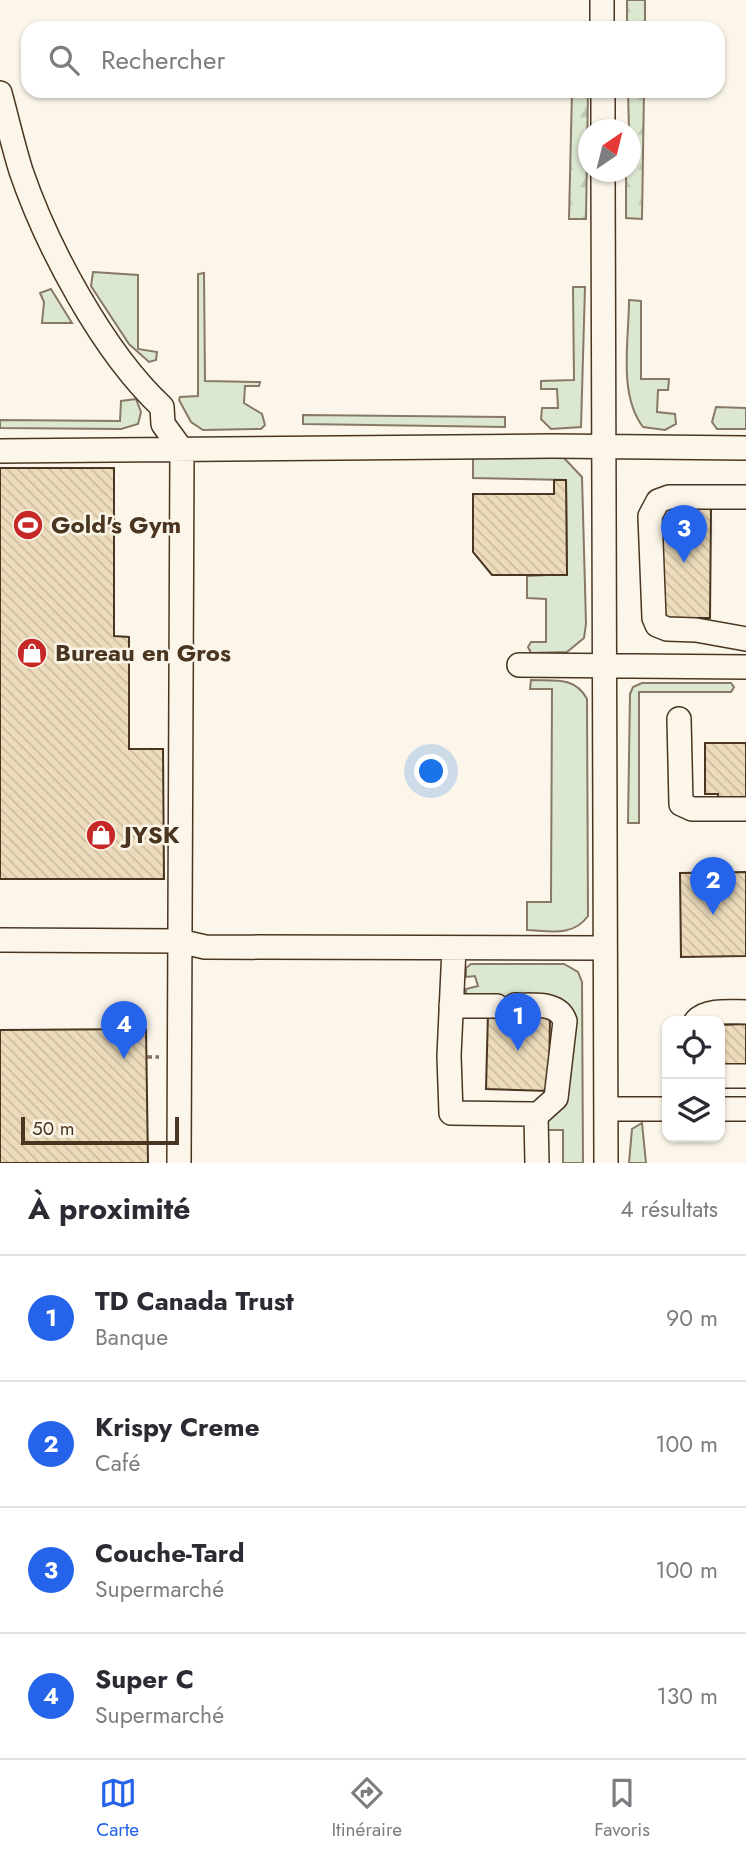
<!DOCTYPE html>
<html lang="fr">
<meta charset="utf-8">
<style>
:root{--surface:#fff;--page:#f2f2f3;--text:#2b2b33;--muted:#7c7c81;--line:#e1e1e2;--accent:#2563eb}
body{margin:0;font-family:Jost,sans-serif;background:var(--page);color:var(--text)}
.controls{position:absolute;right:21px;bottom:21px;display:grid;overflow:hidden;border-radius:14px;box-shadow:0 2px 5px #0004}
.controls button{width:63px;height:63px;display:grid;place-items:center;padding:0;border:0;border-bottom:2px solid var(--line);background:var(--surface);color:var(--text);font:35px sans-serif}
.compass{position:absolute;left:578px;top:119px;width:63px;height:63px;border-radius:50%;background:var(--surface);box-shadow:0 2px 5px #0004;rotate:35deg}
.scale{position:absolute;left:21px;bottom:18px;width:158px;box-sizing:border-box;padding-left:7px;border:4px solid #4a3520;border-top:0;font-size:19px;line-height:24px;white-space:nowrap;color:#4a3520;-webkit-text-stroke:5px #fbf6e9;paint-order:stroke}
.you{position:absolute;left:432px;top:772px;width:24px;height:24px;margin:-18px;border:5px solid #fff;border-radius:50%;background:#1a73e8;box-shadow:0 0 0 10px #1a73e833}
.badge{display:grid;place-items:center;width:46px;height:46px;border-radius:50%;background:var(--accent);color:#fff;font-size:23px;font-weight:700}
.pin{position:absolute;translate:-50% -58px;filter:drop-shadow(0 2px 4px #0008)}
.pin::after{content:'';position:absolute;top:37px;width:24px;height:21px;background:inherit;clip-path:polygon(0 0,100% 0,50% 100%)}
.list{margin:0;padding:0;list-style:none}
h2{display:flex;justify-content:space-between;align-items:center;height:91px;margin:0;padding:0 28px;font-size:30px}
h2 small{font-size:23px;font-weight:400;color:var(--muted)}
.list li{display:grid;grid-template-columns:46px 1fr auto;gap:21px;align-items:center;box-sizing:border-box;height:126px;padding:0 28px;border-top:2px solid var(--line)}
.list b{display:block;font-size:26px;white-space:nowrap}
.list p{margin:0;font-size:23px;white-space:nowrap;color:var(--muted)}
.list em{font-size:23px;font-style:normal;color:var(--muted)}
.icon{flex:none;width:38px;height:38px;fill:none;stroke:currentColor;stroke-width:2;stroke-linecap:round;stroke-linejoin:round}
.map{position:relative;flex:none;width:746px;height:1163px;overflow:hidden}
.search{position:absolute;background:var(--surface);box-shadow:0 2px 5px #0004;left:21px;right:21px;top:21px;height:77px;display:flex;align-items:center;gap:18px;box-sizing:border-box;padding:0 24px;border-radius:21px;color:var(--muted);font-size:26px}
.sheet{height:595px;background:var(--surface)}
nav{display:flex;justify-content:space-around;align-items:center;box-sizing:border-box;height:98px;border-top:2px solid var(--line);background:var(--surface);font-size:19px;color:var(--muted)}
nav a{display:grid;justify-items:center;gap:4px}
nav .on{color:var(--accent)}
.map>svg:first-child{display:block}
</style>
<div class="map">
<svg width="746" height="1163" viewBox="0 0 746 1163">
<defs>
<pattern id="forest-firs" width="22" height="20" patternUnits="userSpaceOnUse" patternTransform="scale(1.75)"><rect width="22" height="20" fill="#dce7d0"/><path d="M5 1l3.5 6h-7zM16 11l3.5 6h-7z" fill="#bec7b2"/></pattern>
<pattern id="building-back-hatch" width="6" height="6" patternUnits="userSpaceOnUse" patternTransform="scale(1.75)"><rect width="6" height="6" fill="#ecdcbc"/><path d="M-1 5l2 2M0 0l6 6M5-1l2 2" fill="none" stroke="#ccbda1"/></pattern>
</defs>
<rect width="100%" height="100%" fill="#fbf6e9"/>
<path fill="#dce7d0" stroke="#887966" stroke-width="2" d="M93,272L138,275V349L157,352L156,360L149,362L129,344L91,286Z
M204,273L205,381L260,382L259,386H245L244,403L262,414L265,425L261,429L203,430L191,422L179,400L180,397L198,396V274Z
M573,287H585L581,427L551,429L541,419L542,408H558L557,389H541V381L574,380Z
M51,289L72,323H42L44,302L40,293Z
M629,300L641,301V379H669L668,390H658L657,412L675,414L676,424L665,430L643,427C618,394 629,340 629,300Z
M136,399L141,412L138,424L121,429L0,428V420L120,421L121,401Z
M716,407L746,408V429H717L712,422Z
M303,415L505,417V427L303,424Z
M473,458H564L582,477L586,624L584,638L567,652L531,653L528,647L531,642H546V599L527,598V576L567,574L566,480L473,478Z
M531,680C554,681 575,676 587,699L588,916C573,937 550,931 527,930V902H551L552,689H530Z
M642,683H731L734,687L731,692H639V823H628L630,694L633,687Z
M471,964H564L578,972L582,982L583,1163H563V1130H545L571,1020L466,1000V989L478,986L475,976L466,977V968Z
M642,1123L646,1163H629L632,1129Z"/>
<path fill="url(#forest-firs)" stroke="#887966" stroke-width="2" d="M627,0H645V28H627Z
M572,91H588L586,219H569Z
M628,91H644L642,219L626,218V172H630Z"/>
<path fill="url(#building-back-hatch)" stroke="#4a3520" stroke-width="2" d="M0,468H114V636L129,637V749H163L164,879H0Z
M554,480H566L567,575H492L473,552V494H554Z
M659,508L711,509L710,618H658Z
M705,743H746V802H718V794H705Z
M746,872V956L681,957L680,873Z
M497,997H513L550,1013L549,1091L486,1089L488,1013Z
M746,1024V1068L720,1074V1025Z
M146,1029L148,1163H0V1030Z"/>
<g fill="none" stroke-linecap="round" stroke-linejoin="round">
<g stroke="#4a3520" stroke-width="26">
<path id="minor" d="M602,0V28
M603,91V130
M0,93C7,119 13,145 21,171C47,247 103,352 162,407L163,424L182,450L179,1163
M603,172L606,1163
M0,451L552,446L746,448
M746,497H669L658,501L650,516L654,618L657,625L667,629L696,630L746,639
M519,665L746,667
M679,719L681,804L692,809H746
M0,940L179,941L205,947L604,948
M454,948L449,1056L451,1113L533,1114L536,1116L537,1163
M515,1005C533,1006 558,1001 565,1021L556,1098L536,1116
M451,1006H497
M696,1021C707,1009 731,1012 746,1012
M720,1076H746
M606,1109H667
M720,1109H746"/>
</g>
<path stroke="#7f6f5c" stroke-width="3.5" stroke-dasharray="5 3.5" stroke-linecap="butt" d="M147,1057H159"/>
<use href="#minor" stroke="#fbf6e9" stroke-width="23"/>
</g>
<defs>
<g id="stadium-disc" transform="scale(1.575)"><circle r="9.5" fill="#c62828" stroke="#fbf6e9"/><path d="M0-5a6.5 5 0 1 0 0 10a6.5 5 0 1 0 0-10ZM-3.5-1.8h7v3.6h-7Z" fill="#fff"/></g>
<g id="shop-disc" transform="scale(1.575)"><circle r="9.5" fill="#c62828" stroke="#fbf6e9"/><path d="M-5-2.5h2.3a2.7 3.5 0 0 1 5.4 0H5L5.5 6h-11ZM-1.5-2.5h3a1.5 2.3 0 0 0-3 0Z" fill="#fff"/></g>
</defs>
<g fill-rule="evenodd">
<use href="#stadium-disc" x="28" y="525"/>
<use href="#shop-disc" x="32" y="653"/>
<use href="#shop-disc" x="101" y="835"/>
</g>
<g text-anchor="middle" stroke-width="5" stroke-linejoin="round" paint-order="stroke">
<g font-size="24" font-weight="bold" fill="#4a3520" stroke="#fbf6e9" text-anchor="start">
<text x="51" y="533">Gold's Gym</text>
<text x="55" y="661">Bureau en Gros</text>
<text x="124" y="843">JYSK</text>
</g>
</g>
</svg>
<div class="controls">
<button><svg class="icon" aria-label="locate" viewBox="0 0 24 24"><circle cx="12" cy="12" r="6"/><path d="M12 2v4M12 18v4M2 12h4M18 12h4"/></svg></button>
<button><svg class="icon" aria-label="layers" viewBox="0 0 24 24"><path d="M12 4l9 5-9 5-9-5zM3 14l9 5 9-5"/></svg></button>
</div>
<svg class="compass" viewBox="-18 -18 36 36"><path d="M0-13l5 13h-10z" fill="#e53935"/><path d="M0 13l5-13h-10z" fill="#7c7c81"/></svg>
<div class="scale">50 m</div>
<div class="you"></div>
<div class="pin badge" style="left:518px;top:1051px">1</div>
<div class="pin badge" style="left:713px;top:915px">2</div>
<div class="pin badge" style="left:684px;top:563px">3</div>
<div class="pin badge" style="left:124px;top:1059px">4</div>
<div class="search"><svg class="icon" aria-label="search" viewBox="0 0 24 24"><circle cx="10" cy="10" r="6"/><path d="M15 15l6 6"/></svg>Rechercher</div>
</div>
<section class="sheet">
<h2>À proximité<small>4 résultats</small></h2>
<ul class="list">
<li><span class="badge">1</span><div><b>TD Canada Trust</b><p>Banque</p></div><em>90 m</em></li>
<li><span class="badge">2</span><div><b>Krispy Creme</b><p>Café</p></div><em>100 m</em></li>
<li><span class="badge">3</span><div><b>Couche-Tard</b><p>Supermarché</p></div><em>100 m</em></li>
<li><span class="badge">4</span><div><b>Super C</b><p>Supermarché</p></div><em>130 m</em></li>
</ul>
</section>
<nav>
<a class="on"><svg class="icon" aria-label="map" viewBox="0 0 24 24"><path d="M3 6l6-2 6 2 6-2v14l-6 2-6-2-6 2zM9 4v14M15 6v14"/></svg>Carte</a>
<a><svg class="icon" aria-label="directions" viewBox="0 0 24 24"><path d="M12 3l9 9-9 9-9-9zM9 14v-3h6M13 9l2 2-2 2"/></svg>Itinéraire</a>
<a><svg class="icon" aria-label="saved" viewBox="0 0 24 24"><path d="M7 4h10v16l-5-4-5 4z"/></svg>Favoris</a>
</nav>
